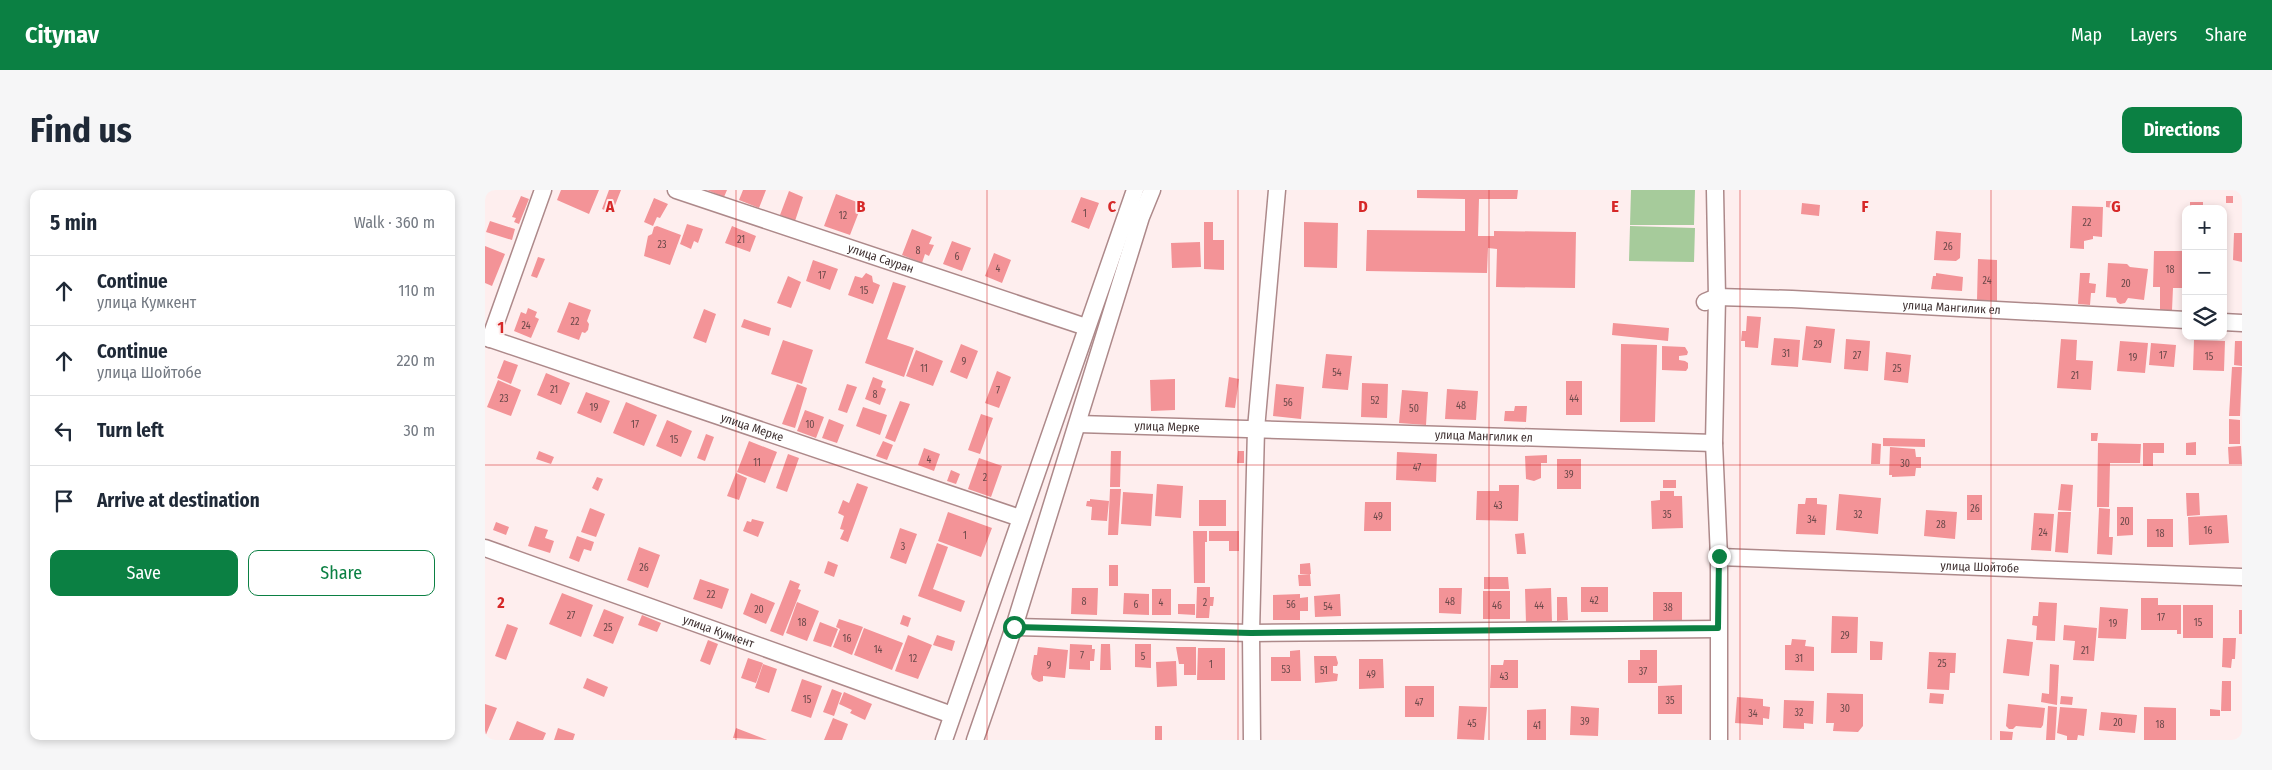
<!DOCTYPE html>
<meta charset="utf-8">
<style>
:root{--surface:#fff;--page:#f6f6f7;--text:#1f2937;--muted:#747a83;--line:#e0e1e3;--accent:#0b8043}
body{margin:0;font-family:"Fira Sans Condensed",sans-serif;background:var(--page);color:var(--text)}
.controls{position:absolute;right:15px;top:15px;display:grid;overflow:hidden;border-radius:10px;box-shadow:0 2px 8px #0003}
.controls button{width:45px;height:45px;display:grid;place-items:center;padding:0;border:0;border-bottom:1px solid var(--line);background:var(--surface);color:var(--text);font:25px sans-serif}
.stop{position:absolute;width:15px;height:15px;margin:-11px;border:4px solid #0b8043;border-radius:50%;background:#fff}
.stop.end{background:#0b8043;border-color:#fff;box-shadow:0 1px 5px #0008}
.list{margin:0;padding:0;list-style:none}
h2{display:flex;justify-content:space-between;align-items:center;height:65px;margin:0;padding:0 20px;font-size:21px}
h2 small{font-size:16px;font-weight:400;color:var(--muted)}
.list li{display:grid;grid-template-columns:32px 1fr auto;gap:15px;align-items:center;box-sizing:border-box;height:70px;padding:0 20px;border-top:1px solid var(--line)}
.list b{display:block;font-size:19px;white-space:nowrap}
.list p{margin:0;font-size:16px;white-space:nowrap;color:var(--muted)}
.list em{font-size:16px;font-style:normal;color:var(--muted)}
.actions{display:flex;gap:10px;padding:15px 20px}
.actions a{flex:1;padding:11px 0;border:1px solid var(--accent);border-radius:10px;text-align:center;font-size:18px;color:var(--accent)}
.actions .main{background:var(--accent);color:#fff}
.icon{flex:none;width:28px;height:28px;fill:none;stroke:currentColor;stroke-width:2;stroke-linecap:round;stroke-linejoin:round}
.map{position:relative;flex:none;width:1757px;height:550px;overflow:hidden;border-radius:10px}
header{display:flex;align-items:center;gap:30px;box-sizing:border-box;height:70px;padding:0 25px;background:var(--accent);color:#fff}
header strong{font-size:24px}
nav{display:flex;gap:28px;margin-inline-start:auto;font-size:18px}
.intro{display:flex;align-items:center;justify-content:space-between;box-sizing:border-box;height:120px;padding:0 30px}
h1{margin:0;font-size:35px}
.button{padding:12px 22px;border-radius:10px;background:var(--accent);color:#fff;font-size:18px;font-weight:700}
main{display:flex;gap:30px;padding:0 30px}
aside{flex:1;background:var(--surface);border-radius:10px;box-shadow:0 2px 8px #0003}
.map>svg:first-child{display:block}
</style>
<header>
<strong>Citynav</strong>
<nav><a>Map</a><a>Layers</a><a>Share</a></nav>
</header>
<div class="intro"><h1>Find us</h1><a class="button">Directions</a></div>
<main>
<aside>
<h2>5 min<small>Walk · 360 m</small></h2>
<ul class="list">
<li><svg class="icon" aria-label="ahead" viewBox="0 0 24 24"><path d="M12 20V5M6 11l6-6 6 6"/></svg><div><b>Continue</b><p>улица Кумкент</p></div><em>110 m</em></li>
<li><svg class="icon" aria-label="ahead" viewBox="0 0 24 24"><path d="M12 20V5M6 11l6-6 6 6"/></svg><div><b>Continue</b><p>улица Шойтобе</p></div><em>220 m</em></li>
<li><svg class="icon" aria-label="left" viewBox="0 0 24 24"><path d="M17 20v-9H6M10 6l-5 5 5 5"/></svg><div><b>Turn left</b></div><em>30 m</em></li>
<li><svg class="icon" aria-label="arrive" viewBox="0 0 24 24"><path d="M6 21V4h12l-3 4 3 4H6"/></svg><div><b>Arrive at destination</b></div></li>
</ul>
<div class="actions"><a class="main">Save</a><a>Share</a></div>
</aside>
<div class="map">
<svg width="1757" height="550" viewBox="0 0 1757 550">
<rect width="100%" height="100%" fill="#feeeee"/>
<path fill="#a6cb9b" d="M1146,0H1210L1209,35H1145Z
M1145,36L1210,38L1209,72L1144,71Z"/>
<path fill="#f39397" d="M76,0H114L104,24L72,10Z
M124,0H136L127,23L117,19Z
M222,0H242L239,7Z
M258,0H281L274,18L254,10Z
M932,0H1033L1032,9H994L993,46H1009V41L1091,42L1090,98L1011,97L1012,59L1003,58L1002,83L881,81L882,40L980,41V9L932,8Z
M304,1L318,7L310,31L295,25Z
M351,4L377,14L365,45L339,36Z
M36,6L44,9L34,34L29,32L31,28L27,27Z
M1741,6H1748V13H1741Z
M596,7L614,13L604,39L586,32Z
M169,8L183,14L175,28L172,27L168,36L159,32Z
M1621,11H1629L1628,18L1621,17Z
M1705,12H1718V19H1705Z
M1317,13L1335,15L1334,26L1316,24Z
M1587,16L1618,17L1617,47L1608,46V49L1599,51V59L1585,58Z
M5,31L30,39L27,50L1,42Z
M719,32H728V50H739V80L719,79Z
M819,32L853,33L852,78L819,77Z
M202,34L218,39L213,53L209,51L206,59L195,54Z
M172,36L196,45L185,75L159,66L163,46L167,44L169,37Z
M247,36L271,46L265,62L240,53Z
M427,39L447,47L444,54L449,55L444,66L440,64L437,73L417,65Z
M1451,41L1476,43L1475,68L1471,71L1449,70Z
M1749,43H1757V72L1748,70Z
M467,51L486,58L477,81L458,74Z
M715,52L716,77L687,78L686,53Z
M0,56L20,64L7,96L0,93Z
M1669,61H1701V98H1688L1687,120H1675V97H1668Z
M509,63L526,70L517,93L500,86Z
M53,67L60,69L52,88L46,86Z
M1493,69L1512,70V111L1492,110Z
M328,70L353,79L345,100L321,91Z
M1623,73L1642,74L1645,77L1663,79L1659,110L1643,108L1640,113L1635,114L1632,112L1631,108L1621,107Z
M381,83L387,86L388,92L395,95L388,114L363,105L370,86L377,88Z
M1451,83L1478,87L1477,101L1446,99L1448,86H1451Z
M1595,83H1605L1604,93L1611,94L1610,103H1606L1605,115L1593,114Z
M303,86L316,92L306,118L292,113Z
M408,92L421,96L402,149L429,158L419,187L380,173Z
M84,112L106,120L102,131L104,134L103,140L100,143L97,142L94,150L72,142Z
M43,118L52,122L50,127L54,129L46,148L29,141L36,122L41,124Z
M219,119L231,124L221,153L208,148Z
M1262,126L1276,127L1273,158L1260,157V151H1256L1257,141H1261Z
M259,129L286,138L284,146L256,137Z
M1128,133L1184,138L1183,151L1127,145Z
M1321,136L1350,139L1346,173L1317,170Z
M1289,148L1315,150L1313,177L1286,175Z
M1361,149L1385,151L1383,181L1359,179Z
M1576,149L1592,150L1591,170L1608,171L1606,200L1572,198Z
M298,150L328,160L317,194L286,184Z
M1709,150L1740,151L1739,181L1708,180Z
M1635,151L1663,153L1660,183L1632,181Z
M1750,151H1757V176L1749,175Z
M1666,153L1691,155L1689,177L1664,175Z
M476,154L493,161L482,189L465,182Z
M1136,154L1172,155L1170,232H1135Z
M1177,156L1200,157L1203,162L1202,165L1194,166V170L1200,171L1203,173V178L1201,181L1177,180Z
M431,160L458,171L448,196L421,186Z
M1401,162L1426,165L1423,193L1399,190Z
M841,164L867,166L863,200L837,198Z
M19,170L33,175L26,194L12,188Z
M1747,177H1757L1755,226H1744Z
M512,181L526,187L514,218L500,213Z
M61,183L85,193L76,215L52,205Z
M388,187L398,191L396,197L401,199L395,215L380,209Z
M744,187L754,189L750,218L740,217Z
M690,189V220L666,221L665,190Z
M13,190L36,200L26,226L2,217Z
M1081,191H1097V225H1081Z
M877,193L903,194L902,228L876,227Z
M312,194L322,198L310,238L297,234Z
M362,194L372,197L362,223L353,220Z
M791,194L819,197L816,229L788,226Z
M962,199L993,201L991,230L960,229Z
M917,200L943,202L941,235L914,233Z
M101,202L125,211L116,233L92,223Z
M415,211L425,214L410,252L400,248Z
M141,212L172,225L159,256L128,243Z
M1030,216H1042L1041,232L1019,231L1020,221H1029Z
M378,217L402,225L395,245L371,236Z
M320,220L339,227L331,248L312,241Z
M496,224L508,228L495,264L483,260Z
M344,229L359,235L352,253L337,248Z
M1744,229L1755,230V254H1744Z
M182,230L207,241L196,267L171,256Z
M1606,243H1613L1612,251H1606Z
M221,244L229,247L220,271L212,268Z
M1398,248L1440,249V257L1398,256Z
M264,251L292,262L280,293L252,282Z
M398,251L408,255L402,270L391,266Z
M1711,252V265H1701V253Z
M1387,253L1396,254L1395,274H1386Z
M1613,253L1656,254L1655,273H1625L1624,317H1612Z
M1658,253H1679V263H1668V276H1658Z
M1756,256L1757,274H1744L1743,257Z
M1405,257L1430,259L1431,267H1436V278H1431L1430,286L1407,287V285H1404Z
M439,258L455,264L449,281L433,275Z
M54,261L69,267L66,274L51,269Z
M626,261H636L635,297H625Z
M753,261H759V273H752Z
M912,262L952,264L951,292L911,290Z
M303,264L314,268L302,302L291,298Z
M1062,265V273H1056V288L1049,291L1041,289L1040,266Z
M494,268L517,276L506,307L483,299Z
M1072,269H1096V299H1072Z
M466,280L475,284L471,294L462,291Z
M251,283L262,288L254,310L242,306Z
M112,287L118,289L113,301L107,298Z
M1178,290H1191V298H1178Z
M372,293L383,297L363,352L355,349L359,340L355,339L359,326L353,323L358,310L364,313Z
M672,294L698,296L696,328L670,326Z
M1576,294L1588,295L1586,321L1573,320Z
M1014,295H1034L1033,331L991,330L992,301H1014Z
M625,299H636L633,345H623Z
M1175,301H1189V306H1197L1198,338L1167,339L1166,311L1175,310Z
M638,302L668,304L666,336L636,334Z
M1701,303H1714L1715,325L1702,326Z
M1354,304L1396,308L1393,344L1351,340Z
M1482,305H1497V330H1482Z
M1321,308H1332V314L1342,315L1340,345L1311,344L1313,314H1320Z
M605,309L624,311L622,331L606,330L607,317L601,316L602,311H605Z
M714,310H741V336H714Z
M880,312H906V341H879Z
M1632,317H1648V345L1632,346Z
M105,318L120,324L111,347L96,342Z
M1614,318L1625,319L1624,347H1628L1627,365L1612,364Z
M1441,320L1472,322L1470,349L1439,346Z
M463,322L507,338L496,367L453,351Z
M1573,322H1586L1583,363L1570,362Z
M1549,323L1569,324L1566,361L1546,360Z
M1742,325L1744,353L1704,355L1703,327Z
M267,329L279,332L273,347L258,341L262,331L266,332Z
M1662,329H1688V357H1662Z
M11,332L24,337L21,345L8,340Z
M50,336L63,340L60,348L69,351L65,363L43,356Z
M415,338L432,344L421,374L405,368Z
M708,341H722V352H720V393H709Z
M724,341H744V351H724Z
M744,341H754V361H744Z
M1039,343L1041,364H1032L1030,344Z
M92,346L109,352L106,361L99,359L94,372L84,368Z
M452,353L463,357L448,399L480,411L476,422L433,406Z
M154,357L175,365L163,398L142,390Z
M343,371L353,375L349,387L339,383Z
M825,373L826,384H815V374Z
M624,375H633V396H624Z
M825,384L826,396H814L813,385Z
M999,387H1023L1024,399H999Z
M215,389L244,399L237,419L208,409Z
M305,390L315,394L313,399L316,400L298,446L285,441Z
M712,397H725V407H729L728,416H725L724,428H711Z
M1096,397H1123V422H1096Z
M587,398H613L612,425L586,424Z
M954,398H977L976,424L954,423Z
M1066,398L1067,432L1041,433L1040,399Z
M667,399H686V425H667Z
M998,401H1025V429H998Z
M1168,402H1197V432H1168Z
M77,403L108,415L96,447L64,434Z
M266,403L290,413L281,434L258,424Z
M639,403L664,404V425L638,424Z
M815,404V408L823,407V421H815V430H788V405Z
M855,404L856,426L830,427L829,406Z
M1072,407H1082L1083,430L1072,431Z
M1656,408H1673V415H1696V444H1692V440H1656Z
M312,412L334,421L322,451L301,443Z
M1554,412L1572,413L1570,451L1551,450L1552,436L1547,435L1548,426H1553Z
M693,414H710V425L693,424Z
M1698,415H1728V448H1698Z
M1615,417L1643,419L1641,449L1613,448Z
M119,419L139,427L128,454L108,446Z
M1754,420H1757V444H1754Z
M157,425L176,433L172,442L153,435Z
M418,425L426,428L423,437L415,434Z
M1347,426L1373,427L1372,463H1346Z
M354,429L378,437L367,465L348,457L355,439L351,437Z
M335,432L353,439L346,457L328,451Z
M22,434L33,438L21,470L10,466Z
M1579,435L1612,438L1609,471L1588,470L1590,451L1578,450Z
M379,438L418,453L407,480L369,465Z
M423,445L447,455L433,489L410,481Z
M452,445L470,451L467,461L448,455Z
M1738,448H1751L1750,469H1747L1746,478L1737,477Z
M1307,449L1321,450L1320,456L1329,457V481L1300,480V455H1306Z
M1522,449L1548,452L1544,486L1518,483Z
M223,450L233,454L225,475L215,471Z
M1385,451L1398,452L1397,470H1385Z
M585,454L607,455V459H610L609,471H605V480L584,479Z
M616,454H625L626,480H615Z
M650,454H666V478L650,477Z
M553,457L583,460L580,488L558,486V491L554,492L548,489L546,484L549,465H552Z
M691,457H711V485H699V474H694Z
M713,458H740V490H712Z
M815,460L816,491H786V467H805V461Z
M1155,460H1172V493H1143V470H1155Z
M1444,462L1471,463L1470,483H1465L1464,500L1442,499Z
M829,466H851L853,473L852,476H848V483L853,484L852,491L830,493Z
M263,468L278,473L271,493L256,488Z
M874,469H898L899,498L874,499Z
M1019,470H1033V498H1005L1006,475H1018Z
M691,471L692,496L672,497L671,472Z
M278,474L292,479L284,503L270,498Z
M1565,474L1574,475L1572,515L1556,512L1557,503L1564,504Z
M102,488L123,497L119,507L98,498Z
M317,489L337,496L326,528L306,521Z
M1737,491H1746V521H1736Z
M1197,495V524H1173V496Z
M920,496H949V527H920Z
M347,499L357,503L349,526L338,522Z
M359,502L387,514L380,530L365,523L367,520L354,514Z
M1342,503L1378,504V536L1373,542L1348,541L1349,533H1341Z
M1445,503L1459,504L1458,514L1444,513Z
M1576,506L1588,507L1587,515L1575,514Z
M1252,507L1278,509V516L1285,517L1284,529L1278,528V535L1250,533Z
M1299,510L1329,511L1328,534L1319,533V539L1298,538Z
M0,514L12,518L0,547Z
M1523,514L1560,518L1558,535L1556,538L1531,536L1528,539H1524L1521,536Z
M974,516L1002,517L999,550L972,549Z
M1086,516L1114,518L1113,546L1085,545Z
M1563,516L1572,517L1570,550H1561Z
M1575,517L1602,519L1599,546L1593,545L1592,550H1582V546L1572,543Z
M1659,517L1691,518V550H1659Z
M1061,519V550H1042V520Z
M1725,519L1735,520V526H1725Z
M1616,522L1652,525L1650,543L1614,540Z
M348,528L363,534L357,550H339Z
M32,531L61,543L58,550H24Z
M670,536H677V550H670Z
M73,538L90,544L88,550H69Z
M251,538L282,550L248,548Z
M1515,541L1528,542L1527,550H1515Z"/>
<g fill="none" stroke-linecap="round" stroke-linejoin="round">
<g stroke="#ad898a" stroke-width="19">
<g id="minor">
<path id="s1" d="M191,0L601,137"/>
<path d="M1230,0L1232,107L1229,253L1234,367V550"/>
<path id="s2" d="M1220,112L1232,107L1307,109L1701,130"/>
<path d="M1738,132L1757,133"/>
<path id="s3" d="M0,147L535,328"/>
<path d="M5,149L58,0"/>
<path id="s4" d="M593,234L1229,253"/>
<path id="s5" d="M0,358L467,525"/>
<path id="s6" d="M1234,367L1757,387"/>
<path d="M529,437L766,443L1233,439"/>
<path d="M459,550L650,0"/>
<path d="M490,550L529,437L656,27L667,0"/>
<path d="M767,550L766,443L771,239L792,0"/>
</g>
</g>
<use href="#minor" stroke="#fff" stroke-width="16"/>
</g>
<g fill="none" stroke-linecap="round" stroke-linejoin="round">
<path stroke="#0b8043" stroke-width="6" d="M529,437L766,443L1233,438L1234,366"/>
</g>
<path fill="none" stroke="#d62828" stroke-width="1" stroke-opacity="0.55" d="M251,0V550M502,0V550M753,0V550M1004,0V550M1255,0V550M1506,0V550M0,275H1757"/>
<g text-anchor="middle" stroke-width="4" stroke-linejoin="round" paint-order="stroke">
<g font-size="10" fill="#6b494a">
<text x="600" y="27">1</text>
<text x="358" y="29">12</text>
<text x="1602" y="36">22</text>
<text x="256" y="53">21</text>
<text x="177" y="58">23</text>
<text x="1463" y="60">26</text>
<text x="433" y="64">8</text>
<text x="472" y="70">6</text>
<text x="513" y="82">4</text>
<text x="1685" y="83">18</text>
<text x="337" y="89">17</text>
<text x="1502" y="94">24</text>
<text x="1641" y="97">20</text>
<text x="379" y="104">15</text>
<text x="90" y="135">22</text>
<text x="41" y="139">24</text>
<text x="1333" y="158">29</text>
<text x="1301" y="167">31</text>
<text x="1372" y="169">27</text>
<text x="1678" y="169">17</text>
<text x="1724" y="170">15</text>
<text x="1648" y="171">19</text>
<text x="479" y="175">9</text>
<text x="439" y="182">11</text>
<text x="1412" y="182">25</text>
<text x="852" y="186">54</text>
<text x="1590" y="189">21</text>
<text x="69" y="203">21</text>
<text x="513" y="204">7</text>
<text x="390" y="208">8</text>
<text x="19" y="212">23</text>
<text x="1089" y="212">44</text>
<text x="890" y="214">52</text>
<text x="803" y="216">56</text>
<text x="976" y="219">48</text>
<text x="109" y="221">19</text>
<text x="929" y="222">50</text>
<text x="150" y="238">17</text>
<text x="325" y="238">10</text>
<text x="189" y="253">15</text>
<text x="444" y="273">4</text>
<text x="272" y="276">11</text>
<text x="1420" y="277">30</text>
<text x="932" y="281">47</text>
<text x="1084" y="288">39</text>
<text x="500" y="291">2</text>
<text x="1013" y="319">43</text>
<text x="1490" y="322">26</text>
<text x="1182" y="328">35</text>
<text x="1373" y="328">32</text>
<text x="893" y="330">49</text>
<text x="1327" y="333">34</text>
<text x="1640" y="335">20</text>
<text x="1456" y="338">28</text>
<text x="1723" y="344">16</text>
<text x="1558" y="346">24</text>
<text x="1675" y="347">18</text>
<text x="480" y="349">1</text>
<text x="418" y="360">3</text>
<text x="159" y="381">26</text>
<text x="226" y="408">22</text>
<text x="1109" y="414">42</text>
<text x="599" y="415">8</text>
<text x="965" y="415">48</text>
<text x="676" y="416">4</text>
<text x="720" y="416">2</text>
<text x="651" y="418">6</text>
<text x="806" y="418">56</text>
<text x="1012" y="419">46</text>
<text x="1054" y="419">44</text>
<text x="843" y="420">54</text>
<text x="1183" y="421">38</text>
<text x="274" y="423">20</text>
<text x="86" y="429">27</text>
<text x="1676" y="431">17</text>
<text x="317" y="436">18</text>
<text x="1713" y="436">15</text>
<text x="1628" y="437">19</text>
<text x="123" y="441">25</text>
<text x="1360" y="449">29</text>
<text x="362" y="452">16</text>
<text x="393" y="463">14</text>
<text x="1600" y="464">21</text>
<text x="597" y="469">7</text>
<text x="658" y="470">5</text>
<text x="428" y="472">12</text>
<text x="1314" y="472">31</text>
<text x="1457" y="477">25</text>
<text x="726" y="478">1</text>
<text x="564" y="479">9</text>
<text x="801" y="483">53</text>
<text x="839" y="484">51</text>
<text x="1158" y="485">37</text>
<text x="886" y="488">49</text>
<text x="1019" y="490">43</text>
<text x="322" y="513">15</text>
<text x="1185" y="514">35</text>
<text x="934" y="516">47</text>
<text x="1360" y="522">30</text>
<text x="1314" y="526">32</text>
<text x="1268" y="527">34</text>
<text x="1100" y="535">39</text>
<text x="1633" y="536">20</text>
<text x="987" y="537">45</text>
<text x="1675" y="538">18</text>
<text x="1052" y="539">41</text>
</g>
<g font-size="12" fill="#3e3030" stroke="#feeeee">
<text dy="4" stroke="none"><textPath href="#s1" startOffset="216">улица Сауран</textPath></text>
<text dy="4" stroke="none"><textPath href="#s2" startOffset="248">улица Мангилик ел</textPath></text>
<text dy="4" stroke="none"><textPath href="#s4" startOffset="89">улица Мерке</textPath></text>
<text dy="4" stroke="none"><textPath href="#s3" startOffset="282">улица Мерке</textPath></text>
<text dy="4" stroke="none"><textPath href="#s4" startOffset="406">улица Мангилик ел</textPath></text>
<text dy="4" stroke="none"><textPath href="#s6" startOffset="261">улица Шойтобе</textPath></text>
<text dy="4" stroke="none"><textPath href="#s5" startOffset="248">улица Кумкент</textPath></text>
</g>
</g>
<g font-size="16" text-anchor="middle" font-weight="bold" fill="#d62828" stroke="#feeeee" stroke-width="4" stroke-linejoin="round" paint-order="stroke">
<text x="125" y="22">A</text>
<text x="376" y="22">B</text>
<text x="627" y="22">C</text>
<text x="878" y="22">D</text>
<text x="1130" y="22">E</text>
<text x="1380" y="22">F</text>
<text x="1631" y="22">G</text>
<text x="16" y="143">1</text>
<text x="16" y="418">2</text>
</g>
</svg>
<div class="controls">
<button>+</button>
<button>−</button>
<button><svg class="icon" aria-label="layers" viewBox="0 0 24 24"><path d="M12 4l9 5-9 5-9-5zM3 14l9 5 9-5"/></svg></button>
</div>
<div class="stop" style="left:529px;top:437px"></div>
<div class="stop end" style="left:1234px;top:366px"></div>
</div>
</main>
